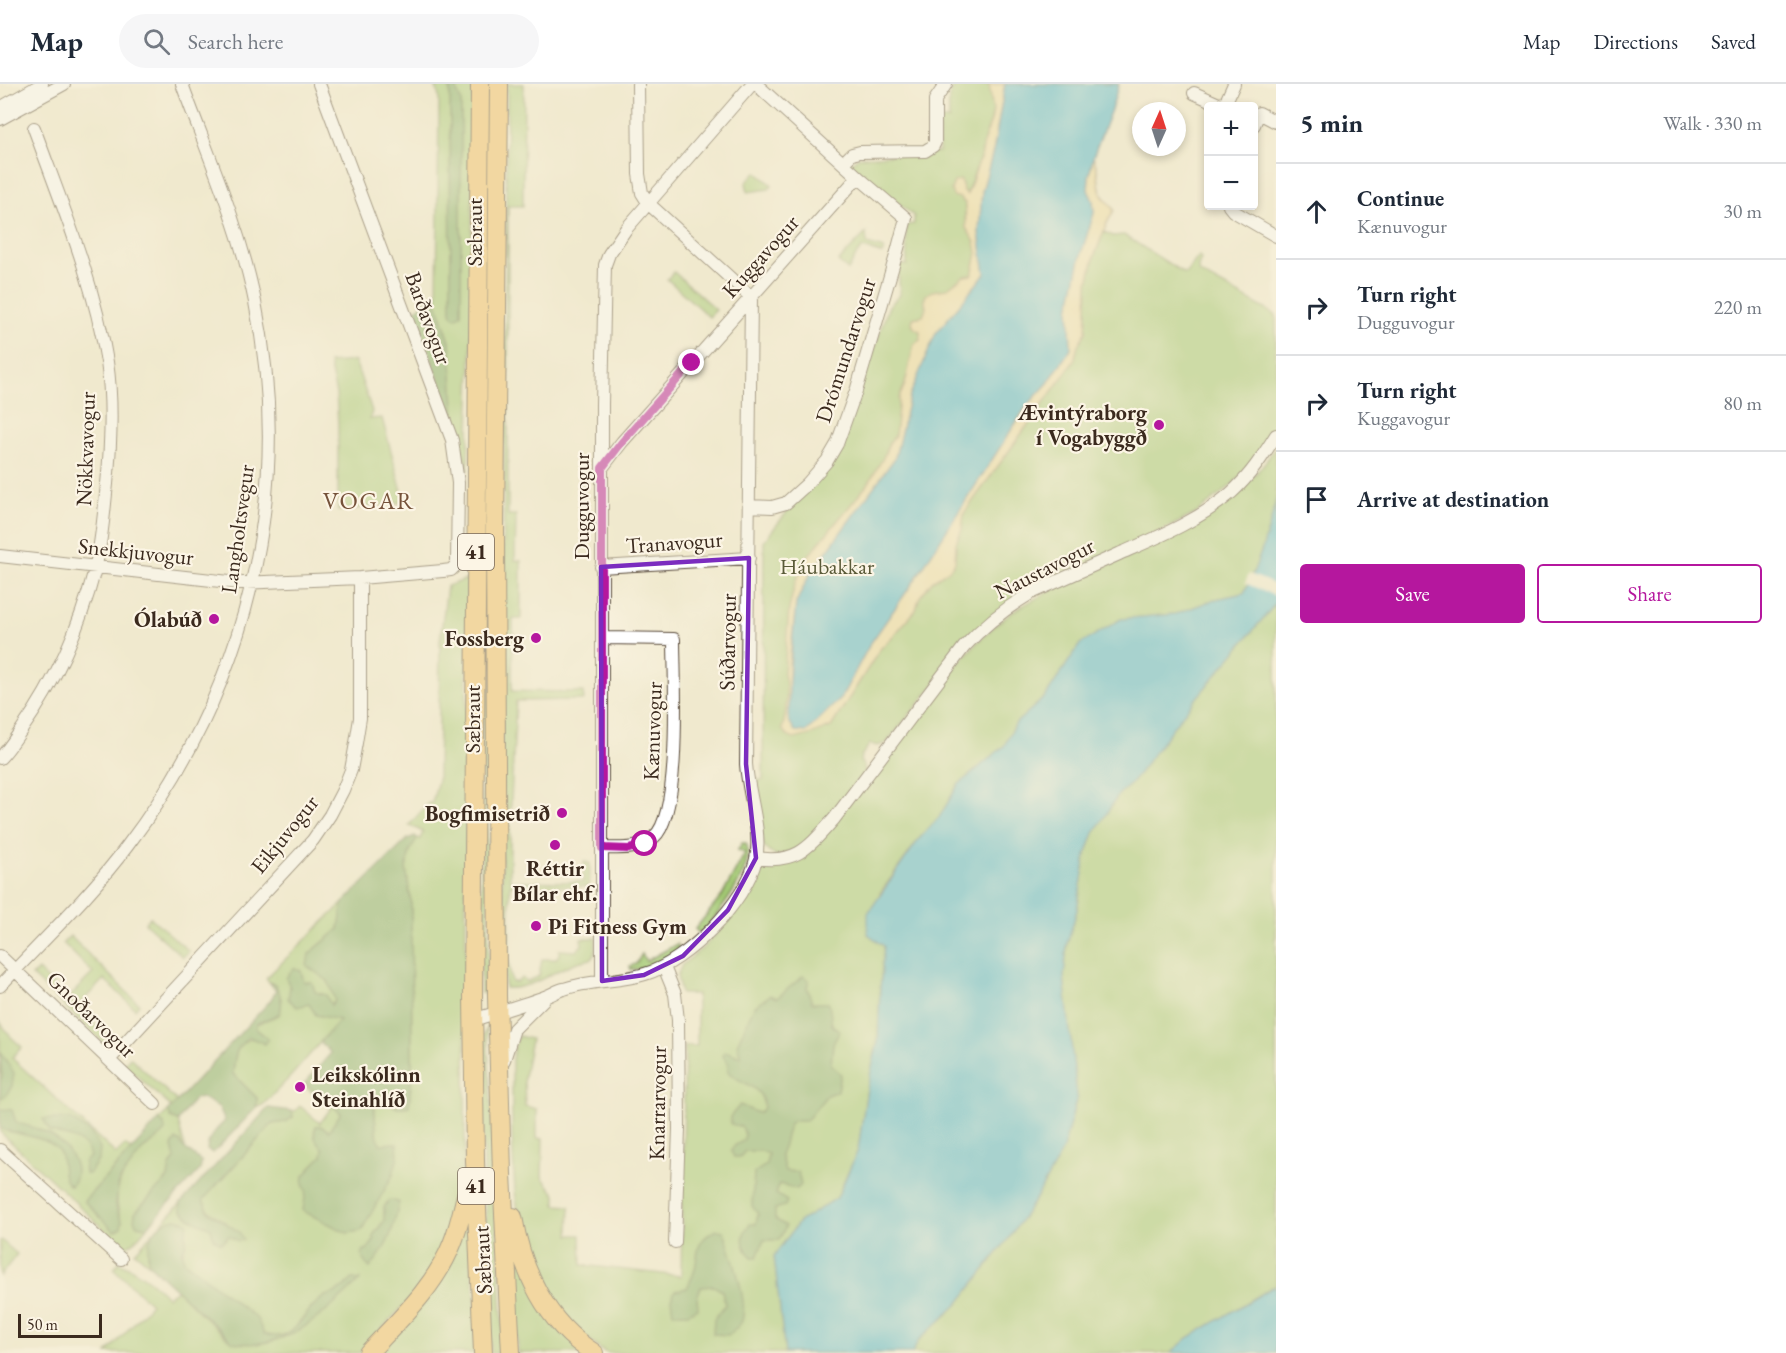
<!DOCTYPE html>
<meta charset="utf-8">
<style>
:root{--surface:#fff;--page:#f6f6f7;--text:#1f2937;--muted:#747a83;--line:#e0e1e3;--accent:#b5179e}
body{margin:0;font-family:"EB Garamond",serif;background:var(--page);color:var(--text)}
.controls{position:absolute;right:18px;top:18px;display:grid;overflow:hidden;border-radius:6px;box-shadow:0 3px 9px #0003}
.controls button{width:54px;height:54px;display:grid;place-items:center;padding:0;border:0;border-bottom:2px solid var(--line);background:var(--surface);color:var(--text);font:30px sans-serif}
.compass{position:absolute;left:1132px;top:18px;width:54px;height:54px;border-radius:50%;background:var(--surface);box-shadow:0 3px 9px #0003;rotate:3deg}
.scale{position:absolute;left:18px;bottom:15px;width:84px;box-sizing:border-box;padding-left:6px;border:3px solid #3b2a1e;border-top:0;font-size:16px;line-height:21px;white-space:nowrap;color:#3b2a1e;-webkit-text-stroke:4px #fcf5e5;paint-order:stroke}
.stop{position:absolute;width:18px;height:18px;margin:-14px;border:4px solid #b5179e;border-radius:50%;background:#fff}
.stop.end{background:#b5179e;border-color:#fff;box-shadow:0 2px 6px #0008}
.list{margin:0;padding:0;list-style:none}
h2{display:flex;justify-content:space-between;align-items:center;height:78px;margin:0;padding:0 24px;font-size:26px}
h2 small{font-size:20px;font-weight:400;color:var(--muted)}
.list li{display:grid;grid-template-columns:39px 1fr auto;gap:18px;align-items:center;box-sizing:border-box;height:96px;padding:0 24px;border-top:2px solid var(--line)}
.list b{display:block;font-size:22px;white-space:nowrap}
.list p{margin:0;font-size:20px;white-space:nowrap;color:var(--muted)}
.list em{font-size:20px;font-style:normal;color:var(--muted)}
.actions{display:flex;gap:12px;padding:18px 24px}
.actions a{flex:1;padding:14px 0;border:2px solid var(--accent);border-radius:6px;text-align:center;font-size:21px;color:var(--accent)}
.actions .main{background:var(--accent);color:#fff}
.icon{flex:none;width:33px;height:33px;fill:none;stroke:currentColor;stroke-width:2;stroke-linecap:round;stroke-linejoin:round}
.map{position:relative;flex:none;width:1276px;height:1269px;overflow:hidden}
header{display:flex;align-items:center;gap:36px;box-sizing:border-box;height:84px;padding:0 30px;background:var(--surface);border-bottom:2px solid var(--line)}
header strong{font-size:28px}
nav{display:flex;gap:33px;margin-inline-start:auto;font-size:21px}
.search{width:420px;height:54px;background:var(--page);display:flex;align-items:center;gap:15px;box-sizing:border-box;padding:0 21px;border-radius:33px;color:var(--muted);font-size:22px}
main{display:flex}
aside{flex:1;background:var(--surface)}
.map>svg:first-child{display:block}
</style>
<header>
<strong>Map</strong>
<div class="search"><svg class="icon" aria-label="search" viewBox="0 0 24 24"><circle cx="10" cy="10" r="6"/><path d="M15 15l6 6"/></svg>Search here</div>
<nav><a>Map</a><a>Directions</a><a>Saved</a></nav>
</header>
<main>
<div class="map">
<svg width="1276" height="1269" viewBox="0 0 1276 1269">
<rect width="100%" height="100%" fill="#fcf5e5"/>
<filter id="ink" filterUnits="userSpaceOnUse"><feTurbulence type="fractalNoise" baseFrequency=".0167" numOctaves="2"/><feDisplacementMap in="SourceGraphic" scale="12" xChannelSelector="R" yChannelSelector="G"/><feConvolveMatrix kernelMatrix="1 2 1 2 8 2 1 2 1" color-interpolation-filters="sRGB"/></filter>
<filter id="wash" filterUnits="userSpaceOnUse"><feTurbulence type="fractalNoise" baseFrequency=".008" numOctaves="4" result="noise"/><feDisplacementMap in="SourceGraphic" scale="24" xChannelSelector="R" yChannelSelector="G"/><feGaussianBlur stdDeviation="1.35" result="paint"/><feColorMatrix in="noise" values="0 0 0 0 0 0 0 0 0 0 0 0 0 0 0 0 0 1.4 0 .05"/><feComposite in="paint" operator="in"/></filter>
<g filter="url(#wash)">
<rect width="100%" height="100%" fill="#f0e9ce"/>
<path fill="#a3c974" stroke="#6f7a49" stroke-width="1.5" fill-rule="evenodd" d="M435,0H450L451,227L461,229V17L457,8V0H473L471,277L468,387L455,341L450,258L437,219L439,13Z
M485,0H490V583L487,721L489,909H481Z
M507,0H524L523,122H508V431H516L515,476L521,477V535H513L512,607L583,608L584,616L516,617L510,738V797L583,798L584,778L590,779L589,803L510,801L509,880L512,898H517L522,894L527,898L539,892L542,875H555L559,871V866L576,867L582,861L581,854H596C596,862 597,870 591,875C583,877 575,878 568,882C547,891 529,906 505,904L501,747Z
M955,0H989L993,27L991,37L984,56L982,69L966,111L963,108L961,96L960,114L965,119V135L1054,141L831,643L880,565L894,551L916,526L919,514L932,497L949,486L955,478L956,459L962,445L964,429L1074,277L1078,261L1086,248L1088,199L1094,173L1104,148L1113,152L1124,151L1185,190L1199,172L1201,175L1198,183L1200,189L1276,231V347L1265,365L1232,401L1195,430L993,530L886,659L878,662L870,660L861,672L860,677L864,682L865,687L836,726L800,766L776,772L769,768L764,763L754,707V696H763L764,457L840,361L889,222L900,211L898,181H907L906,141L914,140V132L850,80L859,73L939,68V36H949V13Z
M756,88L772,101L769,105L748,108L746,99Z
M866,149L867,160L884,165L883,170L863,164L857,170L848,186L838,178Z
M674,188L716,226L709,233L667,195Z
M355,277L372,327L370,335L382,334L405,418L338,427V340L336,310L329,279Z
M1276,362C1276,379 1276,397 1276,415C1273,447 1258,480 1244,509L1216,515L1175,530L1121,535L1080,560L1046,612L1016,639L1004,662L958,701L940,732L919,755L880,809L868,850L884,862L880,906L878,957L867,1005L858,1066L837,1114L799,1138L774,1172L785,1269H607L601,1266L552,1223L523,1161L515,1107L512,1052V976L514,964L519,952L531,955L524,993L525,1022L537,1025V1054L543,1055L542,1093L556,1111V1121L570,1122L569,1151H581L582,1181L681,1192L685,962H697V910H681L677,892L682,881L704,863L727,839L741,819L758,787L782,781L802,773L961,576C977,558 994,540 1014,527C1102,472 1219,457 1276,362Z
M467,495L465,1063L460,1108L438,1178L408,1217L359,1269H107L151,1220L114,1185L119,1178C138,1188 153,1197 167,1213L177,1206C194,1222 214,1244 232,1257C278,1269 330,1226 359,1196L353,1195L336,1209L325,1212L300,1237L294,1247L275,1254L263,1250L257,1235L184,1177C181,1164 185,1169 186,1158C187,1152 184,1150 187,1144L176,1135C153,1139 145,1157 149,1180L135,1168L181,1119V1126L191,1135L212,1144L213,1154L221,1158L229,1152L239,1148L209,1127L203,1116L272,1040L286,1037L293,1033L292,1027H295L300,1022L320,1039L331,1024L306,1003L305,999L341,1029L329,1047L320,1042H316L314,1048L323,1065L322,1073L313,1081L303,1100L306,1107L396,1059L380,1061L376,1046L374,1018L380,1012L397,1024L409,1022L412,988L411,818L406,784L410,767L417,754L420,755L423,748L409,741L429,719H432L438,696L440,557L447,502ZM384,1137L370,1183L363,1167L368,1165L374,1157V1150Z
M1276,519V1201L1188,1254L1171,1269H912L919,1256L958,1220L1009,1154L1038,1111L1063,1065L1077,1013L1064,893L1067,860L1077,826L1086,771L1094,749L1119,710L1131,700L1179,635Z
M742,759H746C757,784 716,833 700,850L695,845L722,812L745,769L738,766Z
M343,819L339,845L309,870L328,897L335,916L331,922L326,911L309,920L340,936L291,992L264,1020L257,1024V1014L233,990C236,964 236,955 265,952L256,945V940L279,931C284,921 280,909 275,900L270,899L266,894Z
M150,833L189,867L183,873L145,839Z
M70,852L139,920L135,925L104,895L79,921L70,912L93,889L63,859Z
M677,860L680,866L651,883L631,886L630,882L636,880L642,870L646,877Z
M38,886L111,955L104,959L32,892Z
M0,938L10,952L22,963L12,974L116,1070L125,1061L131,1066L84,1117L122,1137C109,1108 123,1086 143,1065C147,1062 151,1060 155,1057C160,1053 162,1046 164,1040L159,1036L168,1027L171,1034L178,1037L185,1064L182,1062H172L175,1075L170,1082L168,1094L135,1129L137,1141L147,1143L135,1157L126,1163L120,1160L0,1048Z
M487,944L504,1269H491L489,1225L480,958Z
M130,973L177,1017L171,1023L124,980Z
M468,1133L480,1269H377Z
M512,1155L585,1269H518Z
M1,1156L17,1170L0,1192V1157Z"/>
<path fill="#82ad66" stroke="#5e6c42" stroke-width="1.5" d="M450,0H457V8L461,17V230L456,234L452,231L451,227Z
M437,209V219L450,258L455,341L414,227Z
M415,752L417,754L410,767L406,784L411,818L412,988L409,1022L397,1024L380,1012L374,1018L376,1046L380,1060L397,1059L398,1073L392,1093L361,1147L347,1149L303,1127L306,1107L303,1100L304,1092L313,1081L322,1072L323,1065C316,1057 312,1053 316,1042H320L329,1047L341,1029L305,999L331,969L320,958L340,936L316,931L309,920L297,923L288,915L290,903L286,894L294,884L301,887L304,898H312L315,908L326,911L331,921L335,916L328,897L307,882L309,870L339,845L343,819L408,755Z
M803,892L809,896L807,903L812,919H829L832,941L840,947L833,960L831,981L841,990L838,1007L827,1011L806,1037H792C784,1049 787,1057 780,1070L785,1087L798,1088L801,1101L797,1105L779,1100L776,1110L787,1117L785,1122L775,1125V1135L786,1142L779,1156H764L757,1173H752C742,1164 740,1151 750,1140H756L758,1130L752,1122L754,1089L766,1081L768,1070L762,1067H745L740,1073H734L731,1067L734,1062L743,1057L745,1051L742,1043L731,1040L730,1033L740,1021L755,1028H760L764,1024C762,1000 743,1002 728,988V979L723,972L724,968H728L741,973L737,960L754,923L770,911L777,914Z
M270,899L275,900C280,909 284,921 279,930L256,940V945L265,952L268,956L265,960L249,953C234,965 235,972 233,990L257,1014L256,1024L213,1069L207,1066C208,1052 216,1046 225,1037L219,1023L201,1013L194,1015L178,1037L171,1034L168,1027L270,917L276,907Z
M0,967L14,989L12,1002L6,1012L0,1014V997L2,992Z
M268,1024L292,1027L293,1033L286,1038L272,1040L203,1116L209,1128L239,1148L243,1155L238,1157L229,1152L221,1159L213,1154L211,1144L191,1135L181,1126V1119Z
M0,1025L12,1026L16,1038C24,1042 32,1042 40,1046C60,1053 87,1080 71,1102C56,1094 69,1072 53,1061C38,1051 18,1051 2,1045L0,1042Z
M43,1035H70L90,1048L100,1065L99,1075L89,1090H85L84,1078L90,1073C86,1053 65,1054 50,1047Z
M159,1036L164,1040L165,1047L157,1055L144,1064L119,1097L116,1119L117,1127L122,1137L121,1144L114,1147L84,1117Z
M176,1056L180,1057L182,1062L202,1078L200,1086L147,1143L137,1141L134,1136L135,1129L168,1094L170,1082L175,1075L172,1062Z
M389,1116L399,1118C393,1147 389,1161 370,1184C364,1178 361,1176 363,1167L368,1165L374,1157V1150L384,1137V1123Z
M176,1135L188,1138L187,1144L185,1150L186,1159L182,1167L184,1177L257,1235L264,1250C297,1261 301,1227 324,1213C329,1210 334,1210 338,1207C343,1204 348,1199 353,1195L360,1196C327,1229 284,1269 233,1258L149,1180C145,1157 153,1139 176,1135Z
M717,1146L724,1147C730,1168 749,1216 742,1237C740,1242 733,1247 729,1251L713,1250L714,1235L725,1221L722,1207L714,1202L701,1203L697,1213L698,1224L688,1229H673L671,1215L675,1207L687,1204C690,1198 693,1192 695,1185C699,1166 695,1156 717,1146Z"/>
<path fill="#eeda9e" stroke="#94825e" stroke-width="1.5" d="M989,0H1005L994,64L982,108L979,148L985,190L969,209L910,311L895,374L809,492L796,519L789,579V637L841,614L870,560L914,497L1026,323L1048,299L1071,264L1069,225L1081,170L1094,129L1093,117L1088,106L1089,92L1093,73C1099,84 1098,104 1102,111C1106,117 1111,119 1114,126L1107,139L1094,173L1088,199L1086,248L1078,261L1074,277L964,429L962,445L956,459L955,478L949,486L932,497L919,514L916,526L894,551L880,565L831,643L813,650L794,655L787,652L782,645C787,631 788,604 784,590L789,525L796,496L809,471L868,400L883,374L889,359L895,352L899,314L905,300L914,260L920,256V247L915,245L912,240L913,234L923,232L926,223L924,216L926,211L932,207L946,205L964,192L972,191L977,169L975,158L966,144L965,119L960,114L953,112L951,106L954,98L961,96L963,107L967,111L982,69L984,56L991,37L993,27Z"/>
<path fill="#51b7cf" stroke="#467076" stroke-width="1.5" d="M1005,0H1119L1112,23L1093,73L1089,92L1088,106L1093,117L1094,129L1081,170L1069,225L1071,264L1048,299L1026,323L914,497L870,560L841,614L806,648L795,647L789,637V597L796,519L809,492L895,374L910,311L936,249L985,190L979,148L982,108L994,64Z
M1276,415V519L1179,635L1131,700L1119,710L1094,749L1086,771L1077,826L1067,860L1064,893L1077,1013L1063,1065L1038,1111L1009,1154L958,1220L919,1256L912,1269H785L774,1172L799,1138L837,1114L858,1066L867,1005L878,957L880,906L884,862L868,850V829L919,755L940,732L958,701L1004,662L1016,639L1046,612L1080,560L1121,535L1175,530L1216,515L1244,509C1259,478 1269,448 1276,415Z
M1276,1201V1269H1171L1188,1254Z"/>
<path fill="#f0e9ce" d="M1249,490L1276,501V512L1245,499Z"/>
</g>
<g filter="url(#ink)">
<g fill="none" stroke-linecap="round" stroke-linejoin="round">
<g stroke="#564738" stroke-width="14">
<path id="minor" d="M1194,9L1223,22
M1224,22L1234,0
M0,24L42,0
M0,35L64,0
M1254,41L1259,29L1276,38
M843,79L852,70L860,68L925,67L933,62L935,58V16L946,0
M1229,122L1233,127L1276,152
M602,384L622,358L858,93L756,0
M749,422L772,423L786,419L807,400L827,377L837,360L857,304L897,168L906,134L858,93
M0,472L238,499L360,494L443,487L451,486L457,480L458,399L452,356L319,0
M601,483L749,474
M602,554L674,555C674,593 682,729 654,753C639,767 621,764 602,764
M0,674C8,666 15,655 22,645C56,597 80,543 95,485C102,458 104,428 107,400C111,360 113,318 107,278C94,197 62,121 34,44
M756,774C797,780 808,764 834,735L964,563C984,541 1006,524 1031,509C1060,496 1090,483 1119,470C1158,453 1198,437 1231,409C1250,392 1263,372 1276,351
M0,872L155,1020
M664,883L675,910L678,936L679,1045L675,1158
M602,897V320L605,181L609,170L626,145L752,0
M0,902C42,857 91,811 128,761C246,605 295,411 255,218C240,143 208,71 182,0
M473,936C498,928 523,921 547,912C553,910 558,906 564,905C590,896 619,898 645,890C687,878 746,818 756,775C762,746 748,710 746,680L751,213L649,120L642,109L639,90L638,0
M109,976L313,756L330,731L343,706L351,686L356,659L360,634V494
M504,976L514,945L544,915
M0,1066L121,1175"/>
</g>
<g stroke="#564738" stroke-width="20">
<path id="highway" d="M480,0L473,912L475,1077L483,1269
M499,0L495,447L497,912L502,1090L511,1269
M513,1133C522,1187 546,1239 594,1269
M368,1269C399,1236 435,1203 452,1160C461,1138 464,1115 471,1093"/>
</g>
<use href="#minor" stroke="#fff" stroke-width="12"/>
<use href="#highway" stroke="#f3c26a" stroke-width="18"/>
</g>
</g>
<g fill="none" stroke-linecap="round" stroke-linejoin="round" filter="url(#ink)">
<path stroke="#b5179e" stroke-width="8" d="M645,760L629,765L602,764V384L622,358L692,279"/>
</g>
<path d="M0 0H1276V1269H0ZM749,474L746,680L756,774L728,826L683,872L644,891L602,897L601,483Z" fill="#f0e9ce" fill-opacity=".55" fill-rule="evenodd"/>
<path fill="none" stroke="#7b2cbf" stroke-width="4.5" stroke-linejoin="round" d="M749,474L746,680L756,774L728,826L683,872L644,891L602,897L601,483Z"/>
<g fill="#b5179e" stroke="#fcf5e5" stroke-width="2">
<circle cx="1159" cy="341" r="6"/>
<circle cx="214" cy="535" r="6"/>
<circle cx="536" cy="554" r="6"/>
<circle cx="562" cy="729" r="6"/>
<circle cx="555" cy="761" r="6"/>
<circle cx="536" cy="842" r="6"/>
<circle cx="300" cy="1003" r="6"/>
</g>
<g text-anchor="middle" stroke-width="4.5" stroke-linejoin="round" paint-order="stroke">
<g fill="#fcf5e5" stroke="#75675a" stroke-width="1.5">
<rect x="458" y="450" width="36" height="36" rx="4.5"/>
<rect x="458" y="1084" width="36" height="36" rx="4.5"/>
</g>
<g font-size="21" font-weight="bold" fill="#3b2a1e">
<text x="476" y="475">41</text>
<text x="476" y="1109">41</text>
</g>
<g font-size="22" fill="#3b2a1e" stroke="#fcf5e5">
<text transform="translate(474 148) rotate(-90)" y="8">Sæbraut</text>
<text transform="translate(760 172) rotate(-48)" y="8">Kuggavogur</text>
<text transform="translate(429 234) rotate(70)" y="8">Barðavogur</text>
<text transform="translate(845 266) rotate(-72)" y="8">Drómundarvogur</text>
<text transform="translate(85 365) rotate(-88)" y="8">Nökkvavogur</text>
<text transform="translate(581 422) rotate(-90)" y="8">Dugguvogur</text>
<text transform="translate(237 445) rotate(-82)" y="8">Langholtsvegur</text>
<text transform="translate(674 458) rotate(-4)" y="8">Tranavogur</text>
<text transform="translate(136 467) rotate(6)" y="8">Snekkjuvogur</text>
<text transform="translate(1044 484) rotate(-27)" y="8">Naustavogur</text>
<text transform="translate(727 558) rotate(-89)" y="8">Súðarvogur</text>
<text transform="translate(472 635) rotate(-90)" y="8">Sæbraut</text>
<text transform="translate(652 647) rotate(-88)" y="8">Kænuvogur</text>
<text transform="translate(284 750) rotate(-51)" y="8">Eikjuvogur</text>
<text transform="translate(92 930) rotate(44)" y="8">Gnoðarvogur</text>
<text transform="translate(657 1019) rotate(-89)" y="8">Knarrarvogur</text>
<text transform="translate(482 1176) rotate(-93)" y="8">Sæbraut</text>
</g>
<g font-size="22" font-weight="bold" fill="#3b2a1e" stroke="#fcf5e5" text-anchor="end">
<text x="1147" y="336">Ævintýraborg<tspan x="1147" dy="25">í Vogabyggð</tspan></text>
<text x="202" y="543">Ólabúð</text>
<text x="524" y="562">Fossberg</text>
<text x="550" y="737">Bogfimisetrið</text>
<text x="555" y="792" text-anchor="middle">Réttir<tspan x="555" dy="25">Bílar ehf.</tspan></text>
<text x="548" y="850" text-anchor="start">Pi Fitness Gym</text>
<text x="312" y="998" text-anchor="start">Leikskólinn<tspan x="312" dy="25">Steinahlíð</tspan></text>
</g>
<g font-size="22" fill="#5a5a38" stroke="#fcf5e5">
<text x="827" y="490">Háubakkar</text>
</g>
<g font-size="24" letter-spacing="1.5" fill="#75523a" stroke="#fcf5e5">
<text x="369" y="425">VOGAR</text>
</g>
</g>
</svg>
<div class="controls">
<button>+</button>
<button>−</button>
</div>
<svg class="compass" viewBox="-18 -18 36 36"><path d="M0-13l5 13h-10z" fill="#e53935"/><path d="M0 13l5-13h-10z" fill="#747a83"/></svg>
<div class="scale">50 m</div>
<div class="stop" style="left:645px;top:760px"></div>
<div class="stop end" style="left:692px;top:279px"></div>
</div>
<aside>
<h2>5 min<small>Walk · 330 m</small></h2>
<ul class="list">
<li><svg class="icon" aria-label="ahead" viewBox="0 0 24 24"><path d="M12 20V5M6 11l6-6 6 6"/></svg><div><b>Continue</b><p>Kænuvogur</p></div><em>30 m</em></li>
<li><svg class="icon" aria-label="right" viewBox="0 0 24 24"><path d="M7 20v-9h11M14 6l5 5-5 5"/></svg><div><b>Turn right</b><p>Dugguvogur</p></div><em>220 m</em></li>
<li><svg class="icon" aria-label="right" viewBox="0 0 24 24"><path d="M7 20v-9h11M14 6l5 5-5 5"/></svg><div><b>Turn right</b><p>Kuggavogur</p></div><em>80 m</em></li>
<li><svg class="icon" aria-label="arrive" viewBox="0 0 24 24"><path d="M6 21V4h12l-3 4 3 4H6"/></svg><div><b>Arrive at destination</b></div></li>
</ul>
<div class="actions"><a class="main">Save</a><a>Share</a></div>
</aside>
</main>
